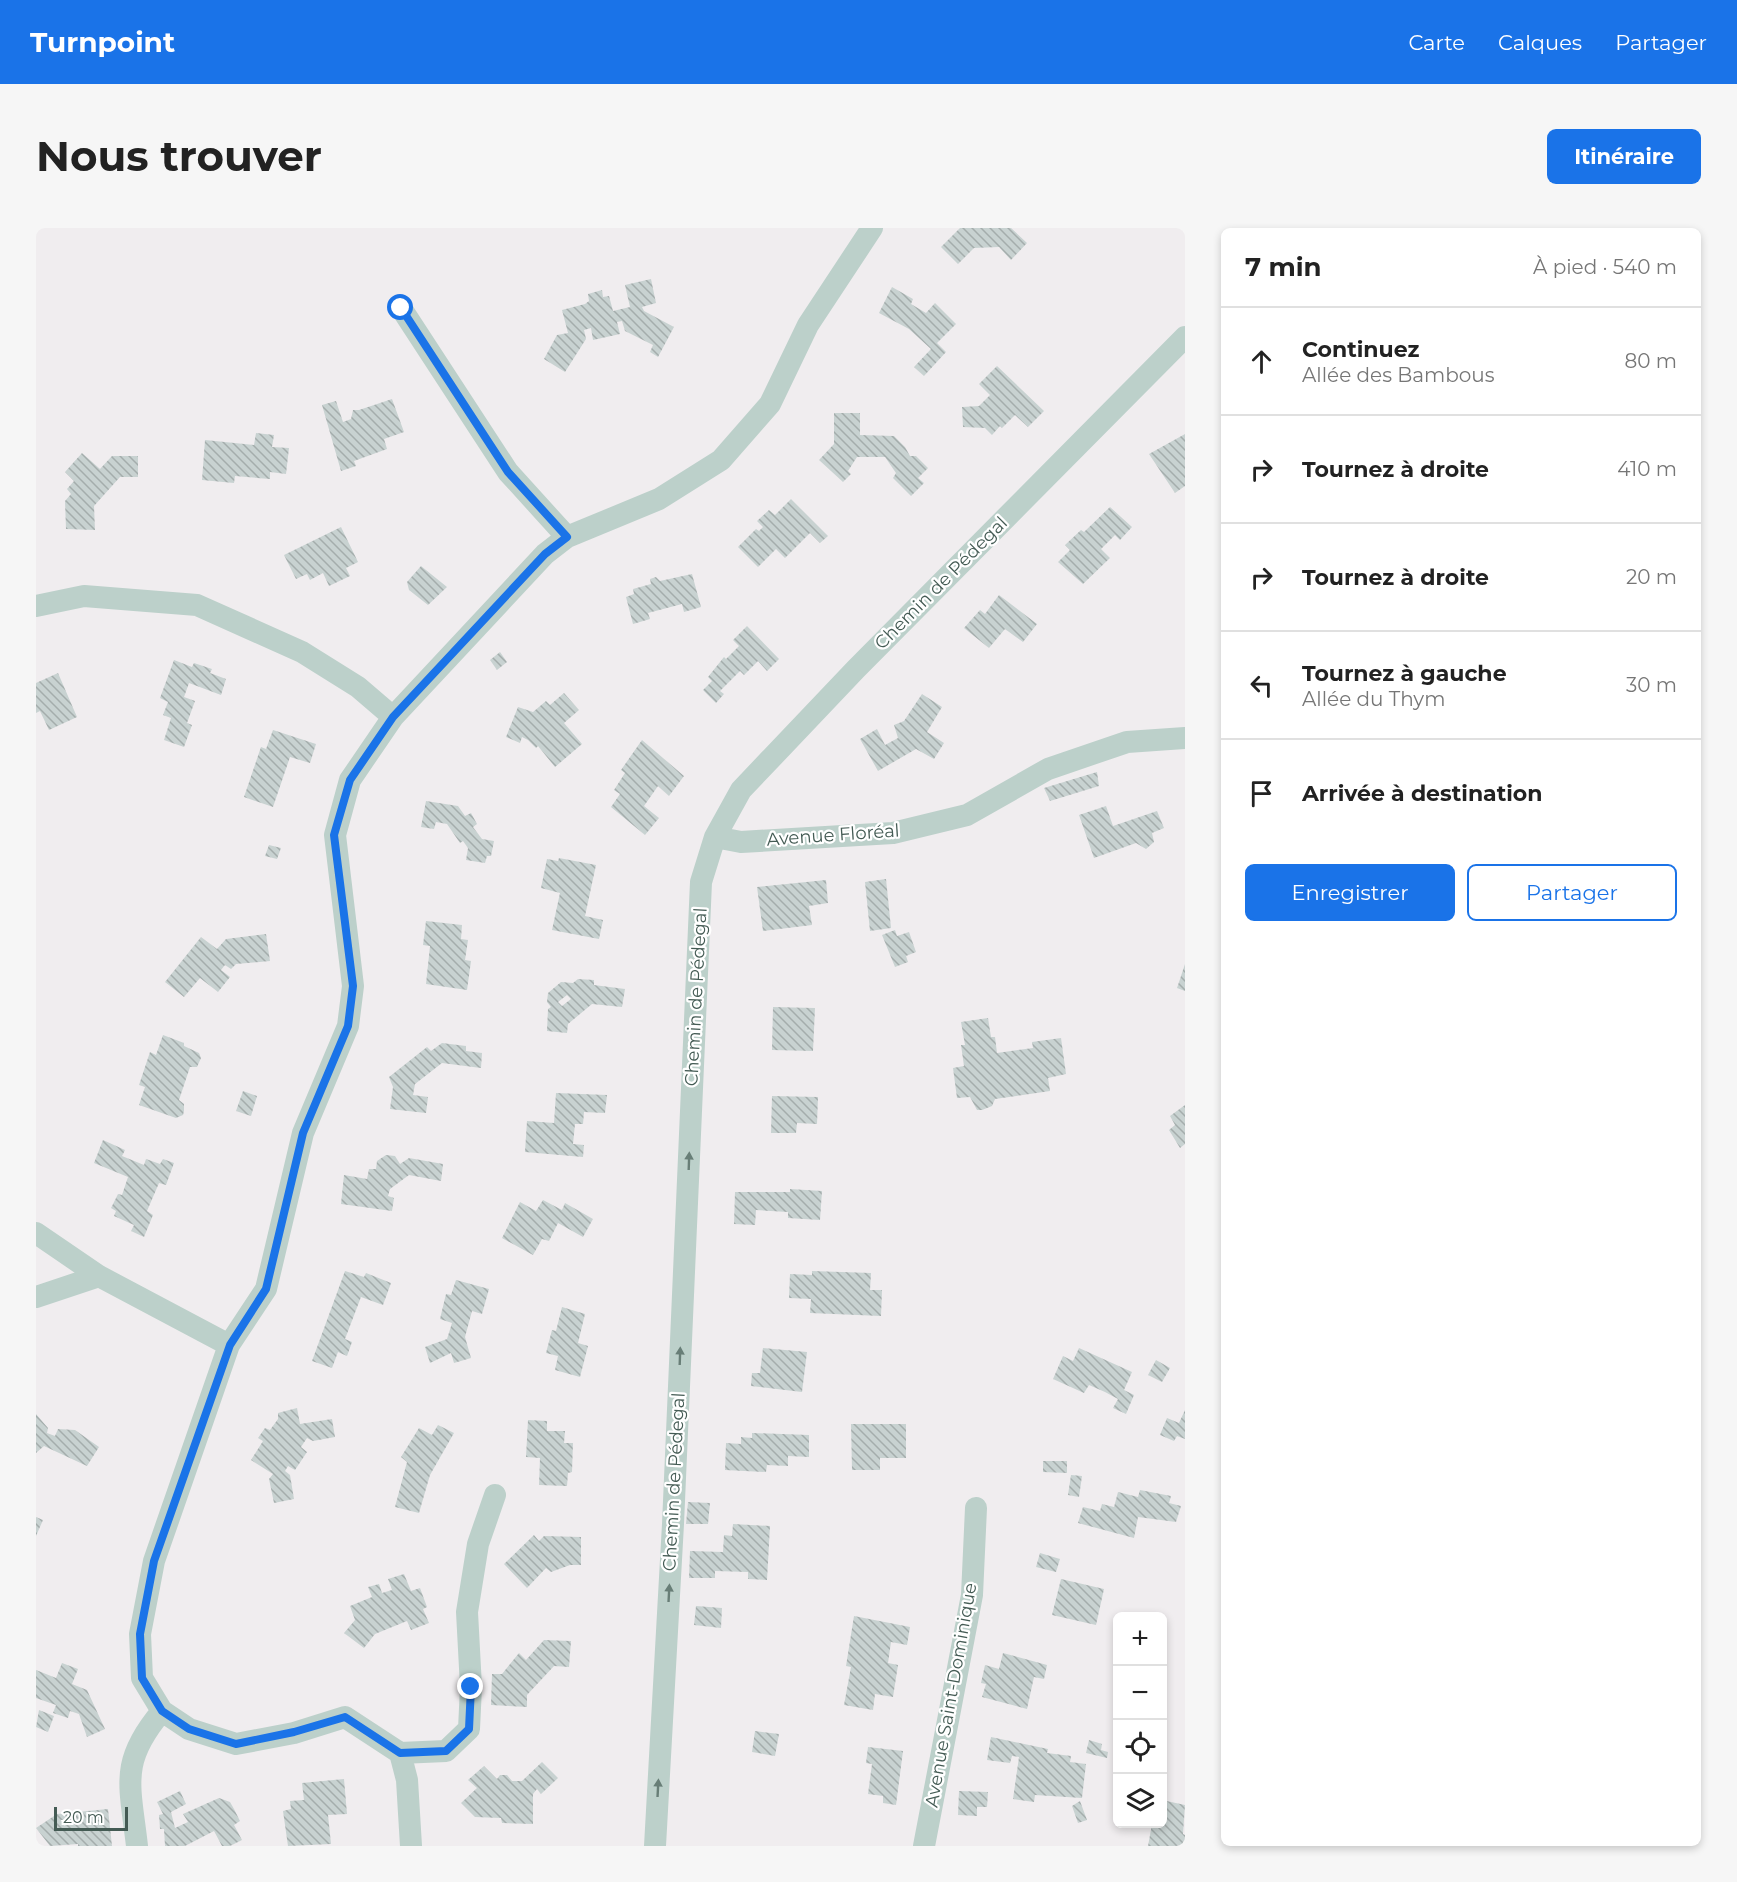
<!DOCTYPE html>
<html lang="fr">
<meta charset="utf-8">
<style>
:root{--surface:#fff;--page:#f6f6f6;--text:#222;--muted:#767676;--line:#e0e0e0;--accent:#1a73e8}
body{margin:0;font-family:Montserrat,sans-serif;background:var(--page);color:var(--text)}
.controls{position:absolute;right:18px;bottom:18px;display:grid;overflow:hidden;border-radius:9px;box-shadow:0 3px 9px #0003}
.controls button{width:54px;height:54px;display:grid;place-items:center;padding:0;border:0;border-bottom:2px solid var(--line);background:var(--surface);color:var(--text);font:30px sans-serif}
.scale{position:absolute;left:18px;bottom:15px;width:74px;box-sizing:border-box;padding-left:6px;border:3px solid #445b54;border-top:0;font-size:16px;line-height:21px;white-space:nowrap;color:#445b54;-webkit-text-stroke:4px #fff;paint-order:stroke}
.stop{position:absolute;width:18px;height:18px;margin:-14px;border:4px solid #1a73e8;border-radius:50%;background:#fff}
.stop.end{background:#1a73e8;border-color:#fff;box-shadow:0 2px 6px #0008}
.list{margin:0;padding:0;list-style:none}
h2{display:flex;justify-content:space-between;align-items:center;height:78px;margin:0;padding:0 24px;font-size:26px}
h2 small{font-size:20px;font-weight:400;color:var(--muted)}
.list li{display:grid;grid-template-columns:39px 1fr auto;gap:18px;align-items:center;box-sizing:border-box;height:108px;padding:0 24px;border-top:2px solid var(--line)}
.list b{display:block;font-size:22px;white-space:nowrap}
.list p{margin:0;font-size:20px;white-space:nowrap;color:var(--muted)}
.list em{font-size:20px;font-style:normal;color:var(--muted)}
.actions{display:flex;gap:12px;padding:18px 24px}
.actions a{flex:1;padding:14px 0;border:2px solid var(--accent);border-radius:9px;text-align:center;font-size:21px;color:var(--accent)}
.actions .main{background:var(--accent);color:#fff}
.icon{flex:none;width:33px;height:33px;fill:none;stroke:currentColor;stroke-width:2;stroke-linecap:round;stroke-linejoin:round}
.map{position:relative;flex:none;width:1149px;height:1618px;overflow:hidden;border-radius:9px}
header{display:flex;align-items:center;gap:36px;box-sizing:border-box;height:84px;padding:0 30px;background:var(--accent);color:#fff}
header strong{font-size:28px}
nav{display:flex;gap:33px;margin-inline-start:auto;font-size:21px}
.intro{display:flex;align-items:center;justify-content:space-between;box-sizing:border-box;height:144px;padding:0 36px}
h1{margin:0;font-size:42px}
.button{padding:15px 27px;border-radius:9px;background:var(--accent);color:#fff;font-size:21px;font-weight:700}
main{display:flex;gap:36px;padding:0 36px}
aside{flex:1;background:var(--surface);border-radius:9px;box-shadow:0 3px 9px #0003}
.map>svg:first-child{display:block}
</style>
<header>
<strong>Turnpoint</strong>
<nav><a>Carte</a><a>Calques</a><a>Partager</a></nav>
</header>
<div class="intro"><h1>Nous trouver</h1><a class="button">Itinéraire</a></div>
<main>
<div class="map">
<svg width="1149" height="1618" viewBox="0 0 1149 1618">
<defs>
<pattern id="building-back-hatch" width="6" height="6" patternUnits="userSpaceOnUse" patternTransform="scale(1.5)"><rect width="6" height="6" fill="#c8d2d1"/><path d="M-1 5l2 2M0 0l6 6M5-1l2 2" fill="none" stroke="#a4adac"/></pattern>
</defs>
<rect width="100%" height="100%" fill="#f0edef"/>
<path fill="url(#building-back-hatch)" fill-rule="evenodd" d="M924,0H975L991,15L975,32L963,19L938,20L922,36L905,19Z
M615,51L620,75L606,79L608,83L638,99L622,129L614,124L617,117L589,103L586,93L581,94L584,106L557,112L555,100L548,102L550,111L529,144L508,131L521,107L532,105L526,82L549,76L553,73L552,66L566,62L567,69L573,68L577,83L594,79L589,57Z
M856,59L877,71L875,76L890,85L899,75L920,96L901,115L910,124L888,148L878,139L895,121L873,101L843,85Z
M961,138L1008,183L992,199L979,187L966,200L964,198L956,207L949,200L927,199L926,179L943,178L954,167L943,156Z
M356,171L368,204L348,211L351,221L318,233L320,238L305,243L286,177L300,173L307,194L315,191L317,182H323Z
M798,185H824V207L858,208L869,219L874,228H880L892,240L882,250L888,255L875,268L857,250L860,245L849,229H821L812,243L815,246L807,254L783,232L798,216Z
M220,205L238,207L236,219L253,220L250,246L234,244V251L199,248L198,255L166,252L169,212L218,217Z
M1149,206V258L1139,265L1113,226Z
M46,225L64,241L76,228H102V249H84L58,278L59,302L30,301L29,273L35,266L31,261L38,253L29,244Z
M755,271L792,308L784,315L774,305L749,330L740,321L722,339L702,319L720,301L723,303L727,299L721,293L733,282L739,287Z
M1074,279L1096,299L1084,312L1079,307L1065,321L1074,330L1047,356L1022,334L1034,322L1029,317L1045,302L1048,304Z
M305,299L322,334L310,340L314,348L293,358L287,345L274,352L271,346L260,351L248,327Z
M385,338L411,359L392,377L373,362L371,354Z
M656,346L665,379L648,384L646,376L612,385L614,391L597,396L590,369L598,366L597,361L615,356L614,351L620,349L624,353Z
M963,367L1001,396L987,414L969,401L953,420L928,400L944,382L949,386Z
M711,398L743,431L731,443L722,433L708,447L704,443L684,463L688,466L680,475L667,462L676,453L672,449L688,429L690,431L703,418L697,412Z
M464,424L471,434L461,442L454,432Z
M138,432L156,439L158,435L176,441L174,445L190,451L185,467L153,455L148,469L159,473L151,495L156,497L148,519L128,512L135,490L127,487L132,474L124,470Z
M22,445L41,489L13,502L4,483L0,485V455Z
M528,465L543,482L528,495L546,516L519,539L502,518L500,520L492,512L486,509L484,515L470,509L482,479L497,484L510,473L514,477Z
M886,466L906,479L891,504L908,515L898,531L880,521L842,543L824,511L841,501L849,517L862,510L858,497L868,493Z
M237,502L280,516L274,535L254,529L237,579L208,569L225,519L230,521Z
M606,512L648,548L633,568L622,558L608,578L623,590L609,607L575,579L584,566L578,562L589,545L585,542Z
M1061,544L1063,558L1014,573L1008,560Z
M390,573L422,578L429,588L435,585L441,596L437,599L446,611L458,613L455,628H451L449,635L430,632L432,620L427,613L424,615L411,596L400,594L398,601L385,599Z
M1070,578L1077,598L1121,583L1128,600L1116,605L1118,614L1110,621L1100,615L1058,630L1043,587Z
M233,617L245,620L241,631L229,628Z
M523,630L560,637L549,688L567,692L563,711L516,702L524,665L505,660L511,631L522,633Z
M850,651L855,700L834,703L829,654Z
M790,652L792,675L773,678L776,697L727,703L721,659Z
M390,693L426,697L425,711L432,712L429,732L435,733L431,762L390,756L394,718L387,717Z
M859,702L861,708L873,704L880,724L870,728L872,734L859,739L846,707Z
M230,706L234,733L200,736L195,741L189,737L185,742L194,749L182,764L164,750L148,769L129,754L165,709L181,721L190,711Z
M1149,736V763L1141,760Z
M542,751L558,752V757L589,761L586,779L556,776L532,796L531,805L511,803L512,781L515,779L511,774L512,765L525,754L537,755ZM531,767L535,771L526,778L522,774Z
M737,779L779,780L777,823L736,822Z
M952,790L955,809H959L961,825L997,820L996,814L1025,810L1030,846L1012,850L1014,863L959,871L956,878L946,882H941L934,869L921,870L917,840L928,838L925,817H929L925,794Z
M127,807L148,815V818L163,825L165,830L161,839H154L143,872L148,876V883L147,887L140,890L103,877L109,859L103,857L114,824L120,827Z
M406,815L430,818V823L446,825L445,840L406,835L379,856L377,867L392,869L390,885L354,881L357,859L353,849L391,819L395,823Z
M207,863L221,868L215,888L200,883Z
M520,865L571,867L569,885L548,884L547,896H539L537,916L548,917L547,929L489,924L491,893L518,895Z
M736,868L782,869L781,896L761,895L760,905H735Z
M1149,877V916L1144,920L1133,902L1139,897L1134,888Z
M67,912L89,922L86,928L108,937L110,931L124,936L127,931L138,935L130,957L123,955L111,983L117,987L108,1009L95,1003L98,997L78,988L80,983L75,980L82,966L86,967L92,949L58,935Z
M350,927L359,928L364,936L373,930L407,936L405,953L373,947L354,961L352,968L358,970L356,983L305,976L308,947L331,951L333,941H340L341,933Z
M754,961L786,963L784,992L752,990V984L720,982L719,997L698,996L699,964H754Z
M507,972L526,982L529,975L557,991L547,1009L522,995L513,1013L506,1011L497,1027L466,1010L484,974L500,983Z
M309,1043L328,1049L330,1045L355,1055L347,1077L325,1069L309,1111L316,1114L311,1128L302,1124L296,1140L276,1133Z
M776,1043L835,1045L834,1062H846L845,1088L774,1085L775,1071L753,1070L754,1046L776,1047Z
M420,1052L453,1061L446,1086L436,1083L429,1109L435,1130L418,1135L415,1125L394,1135L389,1119L411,1111L416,1095L404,1091L410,1066L415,1067Z
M526,1079L549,1086L542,1115L552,1118L544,1149L519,1142L522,1128L510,1125L516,1102L520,1103Z
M727,1120L771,1124L766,1164L715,1158L716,1145H724Z
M1043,1120L1096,1144L1088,1162L1098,1167L1090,1186L1077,1180L1082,1171L1069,1164L1053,1157L1048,1165L1017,1151L1027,1128L1037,1133Z
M1120,1132L1134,1140L1126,1154L1112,1147Z
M261,1180L264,1196L296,1191L299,1209L277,1213L271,1210L265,1219L271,1224L259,1242L252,1238L249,1243L254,1247L258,1271L238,1275L233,1251L237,1246L215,1232L227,1213L222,1210L229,1200L234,1202L242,1191V1185Z
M1149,1182V1211L1141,1208L1138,1213L1124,1207L1131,1190L1143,1195Z
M0,1186L12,1200L11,1205L19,1208L22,1201L39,1202L63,1219L51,1238L8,1218L0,1225Z
M492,1192L511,1193V1203H529L528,1215H537L536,1244L532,1245L531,1258L503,1257L504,1230L490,1229Z
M815,1196H870V1230H844V1242H816Z
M402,1197L418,1205L394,1247L383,1285L359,1279L371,1234L365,1229L383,1200L396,1207Z
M716,1205L773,1207V1229L752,1228V1238L731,1237L730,1244L689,1242L690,1215L705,1216V1209L716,1210Z
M1007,1233H1031V1245L1007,1244Z
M1035,1247L1046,1248L1043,1269L1032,1267Z
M1104,1262L1135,1268L1133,1275L1145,1278L1140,1294L1102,1289L1098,1310L1042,1295L1047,1279L1064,1283L1066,1276L1078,1279L1082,1264L1102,1269Z
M652,1274L674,1275L672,1296H650Z
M0,1289L7,1292L0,1308Z
M697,1296L734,1298L731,1352L712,1351V1344L679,1343V1350H653L654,1323L687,1324L688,1307L696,1308Z
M498,1307L503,1313L508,1308L545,1309V1337H534L515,1344L510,1340L491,1360L468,1336Z
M1004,1325L1024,1331L1020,1344L1000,1339Z
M368,1346L375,1363L384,1360L391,1379L387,1381L393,1395L375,1402L371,1393L339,1406L328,1420L308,1405L319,1392L314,1378L336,1369L332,1359L343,1356L346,1365L356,1362L352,1351Z
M1025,1351L1068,1361L1060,1397L1016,1387Z
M660,1378L686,1380L685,1400L658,1397Z
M818,1388L874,1399L871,1417L855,1414L852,1435L862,1437L857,1469L839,1466L837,1482L808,1477L815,1439L810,1438Z
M508,1412L535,1413L533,1439L518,1438L491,1467V1479L455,1477L456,1446H466L483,1425L490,1432Z
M967,1425L1011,1437L1008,1451L998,1449L991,1481L946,1469L950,1456L945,1455L949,1437L963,1441Z
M26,1435L42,1441L36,1456L51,1462L69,1501L51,1509L43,1486L34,1483L32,1490L17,1485L20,1477L0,1470V1442L20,1450Z
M3,1482L18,1488L12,1504L0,1499Z
M719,1503L743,1506L739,1528L716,1524Z
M955,1509L1012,1521L1011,1525L1035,1528L1034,1534L1050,1536L1046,1570L999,1567L998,1574L977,1571L983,1529L976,1528L974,1535L951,1532Z
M1053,1512L1066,1516L1065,1522L1072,1524L1071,1530L1050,1525Z
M832,1519L867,1523L860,1577L847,1575V1568L832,1566L836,1536L830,1535Z
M506,1534L522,1550L505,1566L501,1561L497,1566V1596L466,1595L465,1590L439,1589L425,1575L441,1560L432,1552L448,1538L461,1551L464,1547H471L476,1553H486Z
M308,1551L311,1586L292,1587L295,1616L252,1618L247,1583L255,1581L254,1573L268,1572L266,1555Z
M144,1563L150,1576L135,1584L139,1600L152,1594L147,1586L183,1570L194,1574L198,1581L204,1593L198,1597L206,1612L194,1618H186L178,1603L149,1618H129L128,1601H124L123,1587L127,1586L121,1574Z
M923,1563L952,1564L951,1579H941V1588L922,1587Z
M1126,1572L1149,1577L1147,1606L1149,1607V1618H1112L1116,1596H1126Z
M1044,1573L1051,1592L1042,1595L1036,1578Z
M72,1581L76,1618H42V1616L14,1618L0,1600L21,1586Z"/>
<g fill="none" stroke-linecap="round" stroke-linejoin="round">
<path stroke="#bcd0ca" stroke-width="22" d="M365,80L472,244L531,309
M0,378L48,368L161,377L266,424L322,459L357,489
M679,609L705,614L857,605L931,587L1012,541L1091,514L1149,510
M0,1005L63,1048L193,1117
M0,1069L63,1048
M364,1525L410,1523L433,1501L435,1459L431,1384L442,1316L459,1267
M101,1618C94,1556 83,1534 126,1483
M375,1618L371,1552L364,1525L309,1489L258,1505L200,1516L153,1501L126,1483L106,1450L104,1406L118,1333L193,1117L230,1061L267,905L312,798L317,758L299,607L314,552L357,489L509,326L531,309L623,271L685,232L734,176L772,97L836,0
M619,1618L637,1296L665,654L679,609L705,562L820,441L1149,109
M888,1618L936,1367L940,1280"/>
</g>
<defs><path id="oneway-solid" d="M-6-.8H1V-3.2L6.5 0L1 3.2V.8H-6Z" transform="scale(1.5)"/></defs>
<g fill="#687e77">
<use href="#oneway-solid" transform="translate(653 933) rotate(-88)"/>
<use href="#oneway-solid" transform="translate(644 1128) rotate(-88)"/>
<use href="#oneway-solid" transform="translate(633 1365) rotate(-87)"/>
<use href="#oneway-solid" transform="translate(622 1560) rotate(-87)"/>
</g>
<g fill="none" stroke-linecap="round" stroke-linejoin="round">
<path stroke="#1a73e8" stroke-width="8" d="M365,80L472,244L531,309L509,326L357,489L314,552L298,607L317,758L312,798L267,905L230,1061L194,1117L118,1333L104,1406L106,1450L126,1483L153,1501L200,1516L258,1504L309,1489L364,1525L410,1523L433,1501L435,1459"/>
</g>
<g text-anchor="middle" stroke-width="4.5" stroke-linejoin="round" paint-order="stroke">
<g font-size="18" fill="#445b54" stroke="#fff">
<text transform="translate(905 355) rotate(-45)" y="6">Chemin de Pédegal</text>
<text transform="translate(797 607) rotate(-4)" y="6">Avenue Floréal</text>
<text transform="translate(660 769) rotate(-87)" y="6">Chemin de Pédegal</text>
<text transform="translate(638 1254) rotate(-87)" y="6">Chemin de Pédegal</text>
<text transform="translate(915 1467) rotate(-80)" y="6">Avenue Saint-Dominique</text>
</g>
</g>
</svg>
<div class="controls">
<button>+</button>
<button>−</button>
<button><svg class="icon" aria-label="locate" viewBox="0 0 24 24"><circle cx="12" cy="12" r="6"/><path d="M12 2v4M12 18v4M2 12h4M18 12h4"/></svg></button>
<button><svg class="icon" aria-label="layers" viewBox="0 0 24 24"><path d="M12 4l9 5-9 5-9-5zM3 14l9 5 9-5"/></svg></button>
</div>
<div class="scale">20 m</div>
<div class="stop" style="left:365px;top:80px"></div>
<div class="stop end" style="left:435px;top:1459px"></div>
</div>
<aside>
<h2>7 min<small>À pied · 540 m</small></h2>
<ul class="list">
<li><svg class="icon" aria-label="ahead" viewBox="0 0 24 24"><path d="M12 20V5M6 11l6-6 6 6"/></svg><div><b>Continuez</b><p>Allée des Bambous</p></div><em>80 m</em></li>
<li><svg class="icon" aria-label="right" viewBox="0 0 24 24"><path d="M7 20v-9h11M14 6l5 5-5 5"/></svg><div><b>Tournez à droite</b></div><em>410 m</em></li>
<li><svg class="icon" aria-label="right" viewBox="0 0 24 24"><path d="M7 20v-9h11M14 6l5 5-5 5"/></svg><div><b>Tournez à droite</b></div><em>20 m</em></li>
<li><svg class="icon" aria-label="left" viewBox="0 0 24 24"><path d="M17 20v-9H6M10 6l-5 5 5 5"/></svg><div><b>Tournez à gauche</b><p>Allée du Thym</p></div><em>30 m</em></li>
<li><svg class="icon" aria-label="arrive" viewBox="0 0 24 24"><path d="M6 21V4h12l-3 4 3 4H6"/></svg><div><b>Arrivée à destination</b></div></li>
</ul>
<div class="actions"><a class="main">Enregistrer</a><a>Partager</a></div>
</aside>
</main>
